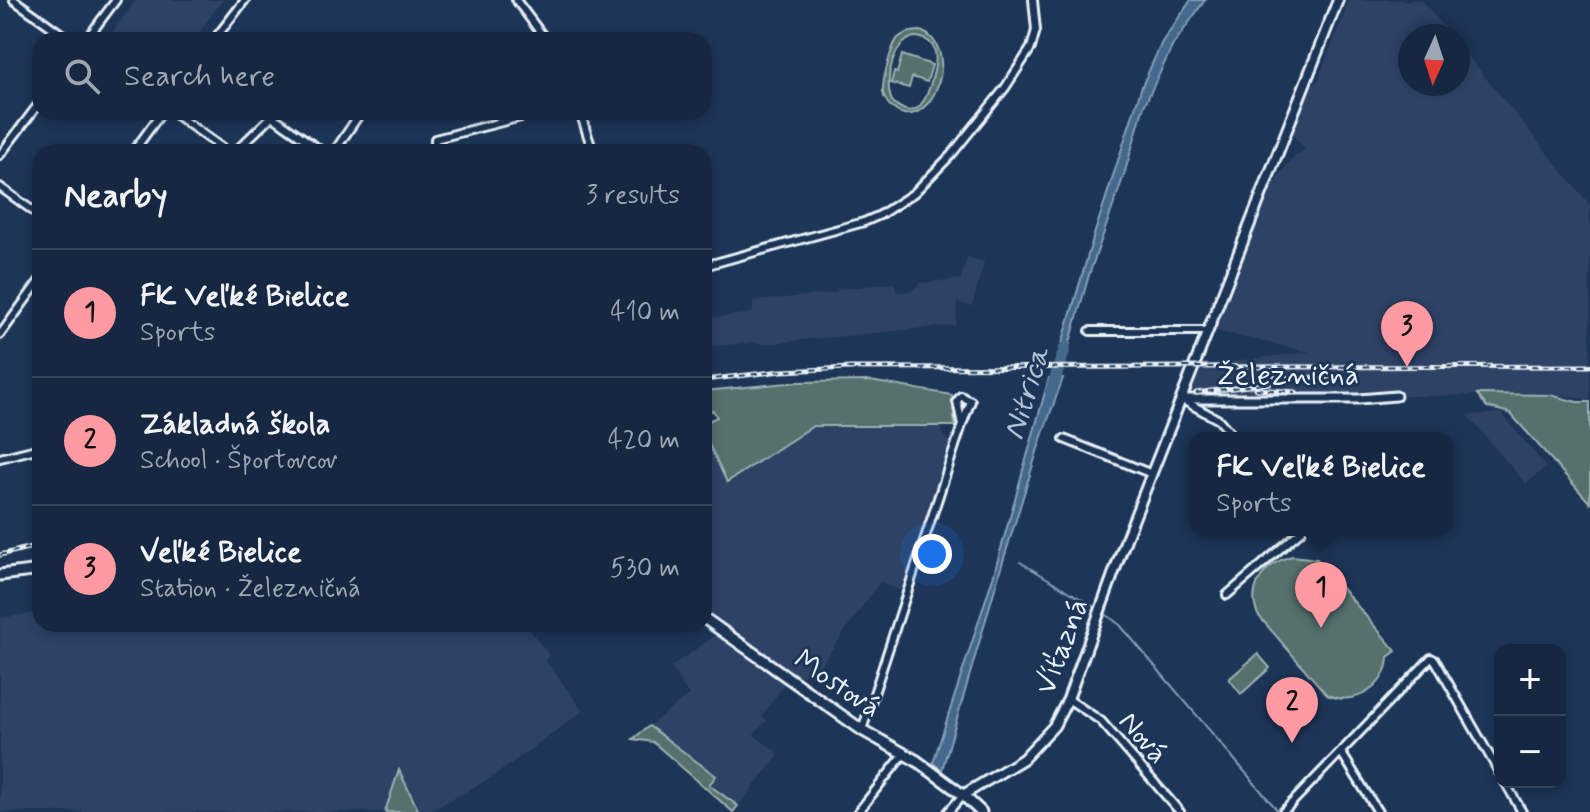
<!DOCTYPE html>
<meta charset="utf-8">
<style>
:root{--surface:#162841;--page:#23344c;--text:#f1f3f6;--muted:#9ea6b1;--line:#35445a;--accent:#ff9aa2}
body{margin:0;font-family:Mynerve,sans-serif;background:var(--page);color:var(--text)}
.controls{position:absolute;right:24px;bottom:24px;display:grid;overflow:hidden;border-radius:16px;box-shadow:0 4px 12px #0003}
.controls button{width:72px;height:72px;display:grid;place-items:center;padding:0;border:0;border-bottom:2px solid var(--line);background:var(--surface);color:var(--text);font:40px sans-serif}
.compass{position:absolute;left:1398px;top:24px;width:72px;height:72px;border-radius:50%;background:var(--surface);box-shadow:0 4px 12px #0003;rotate:183deg}
.you{position:absolute;left:932px;top:554px;width:28px;height:28px;margin:-20px;border:6px solid #fff;border-radius:50%;background:#1a73e8;box-shadow:0 0 0 12px #1a73e833}
.badge{display:grid;place-items:center;width:52px;height:52px;border-radius:50%;background:var(--accent);color:#111;font-size:26px;font-weight:700}
.pin{position:absolute;translate:-50% -66px;filter:drop-shadow(0 2px 4px #0008)}
.pin::after{content:'';position:absolute;top:42px;width:28px;height:24px;background:inherit;clip-path:polygon(0 0,100% 0,50% 100%)}
.popup{position:absolute;left:1189px;top:432px;width:264px;height:104px;box-sizing:border-box;display:grid;place-content:center;border-radius:16px;background:var(--surface);filter:drop-shadow(0 2px 6px #0005);font-size:26px;white-space:nowrap;color:var(--muted)}
.popup b{font-size:30px;color:var(--text)}
.popup::after{content:'';position:absolute;left:50%;top:100%;margin-left:-16px;border:16px solid transparent;border-top-color:var(--surface)}
.list{margin:0;padding:0;list-style:none}
h2{display:flex;justify-content:space-between;align-items:center;height:104px;margin:0;padding:0 32px;font-size:34px}
h2 small{font-size:26px;font-weight:400;color:var(--muted)}
.list li{display:grid;grid-template-columns:52px 1fr auto;gap:24px;align-items:center;box-sizing:border-box;height:128px;padding:0 32px;border-top:2px solid var(--line)}
.list b{display:block;font-size:30px;white-space:nowrap}
.list p{margin:0;font-size:26px;white-space:nowrap;color:var(--muted)}
.list em{font-size:26px;font-style:normal;color:var(--muted)}
.icon{flex:none;width:44px;height:44px;fill:none;stroke:currentColor;stroke-width:2;stroke-linecap:round;stroke-linejoin:round}
.map{position:relative;flex:none;width:1590px;height:812px;overflow:hidden}
.search{position:absolute;background:var(--surface);box-shadow:0 4px 12px #0003;left:32px;top:32px;width:680px;height:88px;display:flex;align-items:center;gap:20px;box-sizing:border-box;padding:0 28px;border-radius:24px;color:var(--muted);font-size:30px}
.panel{position:absolute;background:var(--surface);box-shadow:0 4px 12px #0003;left:32px;top:144px;width:680px;height:488px;border-radius:24px}
.map>svg:first-child{display:block}
</style>
<div class="map">
<svg width="1590" height="812" viewBox="0 0 1590 812">
<rect width="100%" height="100%" fill="#1d3557"/>
<filter id="ink" filterUnits="userSpaceOnUse"><feTurbulence type="fractalNoise" baseFrequency=".0125" numOctaves="2"/><feDisplacementMap in="SourceGraphic" scale="16" xChannelSelector="R" yChannelSelector="G"/><feConvolveMatrix kernelMatrix="1 2 1 2 8 2 1 2 1" color-interpolation-filters="sRGB"/></filter>
<g filter="url(#ink)">
<path fill="#2f4266" d="M136,0H223L193,40H107Z
M1347,0H1422L1451,36H1410V84H1458V44L1590,205V400L1550,394L1357,397L1194,396L1192,394L1200,365L1310,352L1215,331L1270,188L1296,154L1298,155L1305,149L1291,134L1307,95L1318,80L1344,15Z
M967,257L984,262L972,306L957,302L956,325L762,344L755,342L704,347V319L753,313V301L837,293V289L895,283L896,292L912,291L920,283L961,279Z
M1501,413L1546,467L1526,484L1467,415Z
M813,426H942V433L952,446L904,592L880,582L813,676L806,674L783,686L762,716L767,720L754,735L780,754L738,806L709,785L716,775L649,726L689,695L671,667L714,636L697,624H704V434L727,481Z
M40,612V624H525L549,655L545,660L583,711L494,776L429,812H419L399,771L385,812H0V618Z"/>
<path fill="#546f6d" stroke="#9eb0b2" stroke-width="2" fill-rule="evenodd" d="M921,31C960,47 936,120 904,114C895,112 884,102 883,92C882,82 891,46 898,38C905,32 913,31 921,31ZM914,37C938,38 938,57 933,75C928,97 917,126 892,101C883,82 893,42 914,37Z
M902,55L932,65L927,82L912,77L909,88L891,83L894,72L897,73Z
M870,381L952,395L955,426H813L727,482L704,434V423L717,417L713,410L704,414V391L799,382Z
M1477,394L1550,395L1577,402H1590V503L1510,413L1487,407Z
M1292,556L1317,559L1396,651L1388,657C1387,687 1355,707 1327,695L1258,615C1246,588 1265,563 1292,556Z
M1258,654L1270,668L1241,694L1229,679Z
M649,726L716,776L709,785L738,806L733,812L653,742L633,739Z
M399,770L419,812H385Z"/>
<path fill="#44698c" stroke="#869fb7" stroke-width="2" d="M1191,0H1205L1173,45L1144,106L1124,175L1089,275L1064,364H1056L1093,238L1142,86L1162,42Z
M1049,378H1063L1041,439L1000,571L942,770L933,763L993,577Z"/>
<g fill="none" stroke-linecap="round" stroke-linejoin="round">
<path stroke="#869fb7" stroke-width="2" d="M1020,562L1098,609
M1103,612L1120,625L1279,812"/>
<path stroke="#44698c" stroke-width="12" d="M1051,392L1065,348"/>
<g stroke="#e8f1f8" stroke-width="12">
<path id="minor" d="M14,0L70,40
M516,0L546,40
M86,40L116,0
M214,40L245,0
M172,112L228,152
M580,112L593,152
M272,116L323,152
M133,152L162,112
M235,152L276,112
M334,152L361,112
M435,152V139L529,115L528,112
M0,155L40,102
M0,187L40,216
M704,266L864,222L880,215L914,193L951,155L1005,88L1031,48L1036,30L1033,0
M1090,331H1207
M0,335L40,280
M1181,399L1219,420L1235,438
M1064,439L1152,474
M0,458L40,448
M1227,595L1302,530
M1068,699L1101,721L1180,812
M862,730L962,425L971,401L961,396L957,401L962,425
M1341,752L1378,812
M1505,782L1522,812
M858,812L904,754
M948,812L963,795
M1283,812L1431,658L1435,660L1500,774"/>
</g>
<g stroke="#e8f1f8" stroke-width="13">
<path id="tertiary" d="M1181,399H1359L1396,396"/>
</g>
<g stroke="#e8f1f8" stroke-width="14">
<path id="secondary" d="M963,795L1023,759L1054,726L1068,699L1126,539L1338,0"/>
</g>
<g stroke="#e8f1f8" stroke-width="15">
<path id="primary" d="M0,575L40,570
M704,618L862,730L917,761L963,795L981,812"/>
</g>
<use href="#minor" stroke="#1d3557" stroke-width="6"/>
<use href="#tertiary" stroke="#1d3557" stroke-width="7"/>
<use href="#secondary" stroke="#1d3557" stroke-width="8"/>
<use href="#primary" stroke="#1d3557" stroke-width="9"/>
<g stroke="#e8f1f8" stroke-width="5">
<path id="rail" d="M1256,378L1336,377
M704,380L782,371L850,368L1590,366
M1256,389L1296,392
M1196,393L1270,383
M0,555L40,545"/>
</g>
<use href="#rail" stroke="#1d3557" stroke-width="2" stroke-dasharray="6" stroke-linecap="butt"/>
</g>
</g>
<g text-anchor="middle" stroke-width="6" stroke-linejoin="round" paint-order="stroke">
<g font-size="30" fill="#e8f1f8" stroke="#1d3557">
<text x="1288" y="384">Železničná</text>
<text transform="translate(1061 646) rotate(-69)" y="10">Víťazná</text>
<text transform="translate(838 683) rotate(34)" y="10">Mostová</text>
<text transform="translate(1144 737) rotate(49)" y="10">Nová</text>
</g>
<g font-size="32" font-style="italic" fill="#afc1d2" stroke="#1d3557">
<text transform="translate(1025 393) rotate(-73)" y="11">Nitrica</text>
</g>
</g>
</svg>
<div class="controls">
<button>+</button>
<button>−</button>
</div>
<svg class="compass" viewBox="-18 -18 36 36"><path d="M0-13l5 13h-10z" fill="#e53935"/><path d="M0 13l5-13h-10z" fill="#9ea6b1"/></svg>
<div class="you"></div>
<div class="pin badge" style="left:1321px;top:628px">1</div>
<div class="popup"><b>FK Veľké Bielice</b>Sports</div>
<div class="pin badge" style="left:1292px;top:743px">2</div>
<div class="pin badge" style="left:1407px;top:367px">3</div>
<div class="search"><svg class="icon" aria-label="search" viewBox="0 0 24 24"><circle cx="10" cy="10" r="6"/><path d="M15 15l6 6"/></svg>Search here</div>
<section class="panel">
<h2>Nearby<small>3 results</small></h2>
<ul class="list">
<li><span class="badge">1</span><div><b>FK Veľké Bielice</b><p>Sports</p></div><em>410 m</em></li>
<li><span class="badge">2</span><div><b>Základná škola</b><p>School · Športovcov</p></div><em>420 m</em></li>
<li><span class="badge">3</span><div><b>Veľké Bielice</b><p>Station · Železničná</p></div><em>530 m</em></li>
</ul>
</section>
</div>
